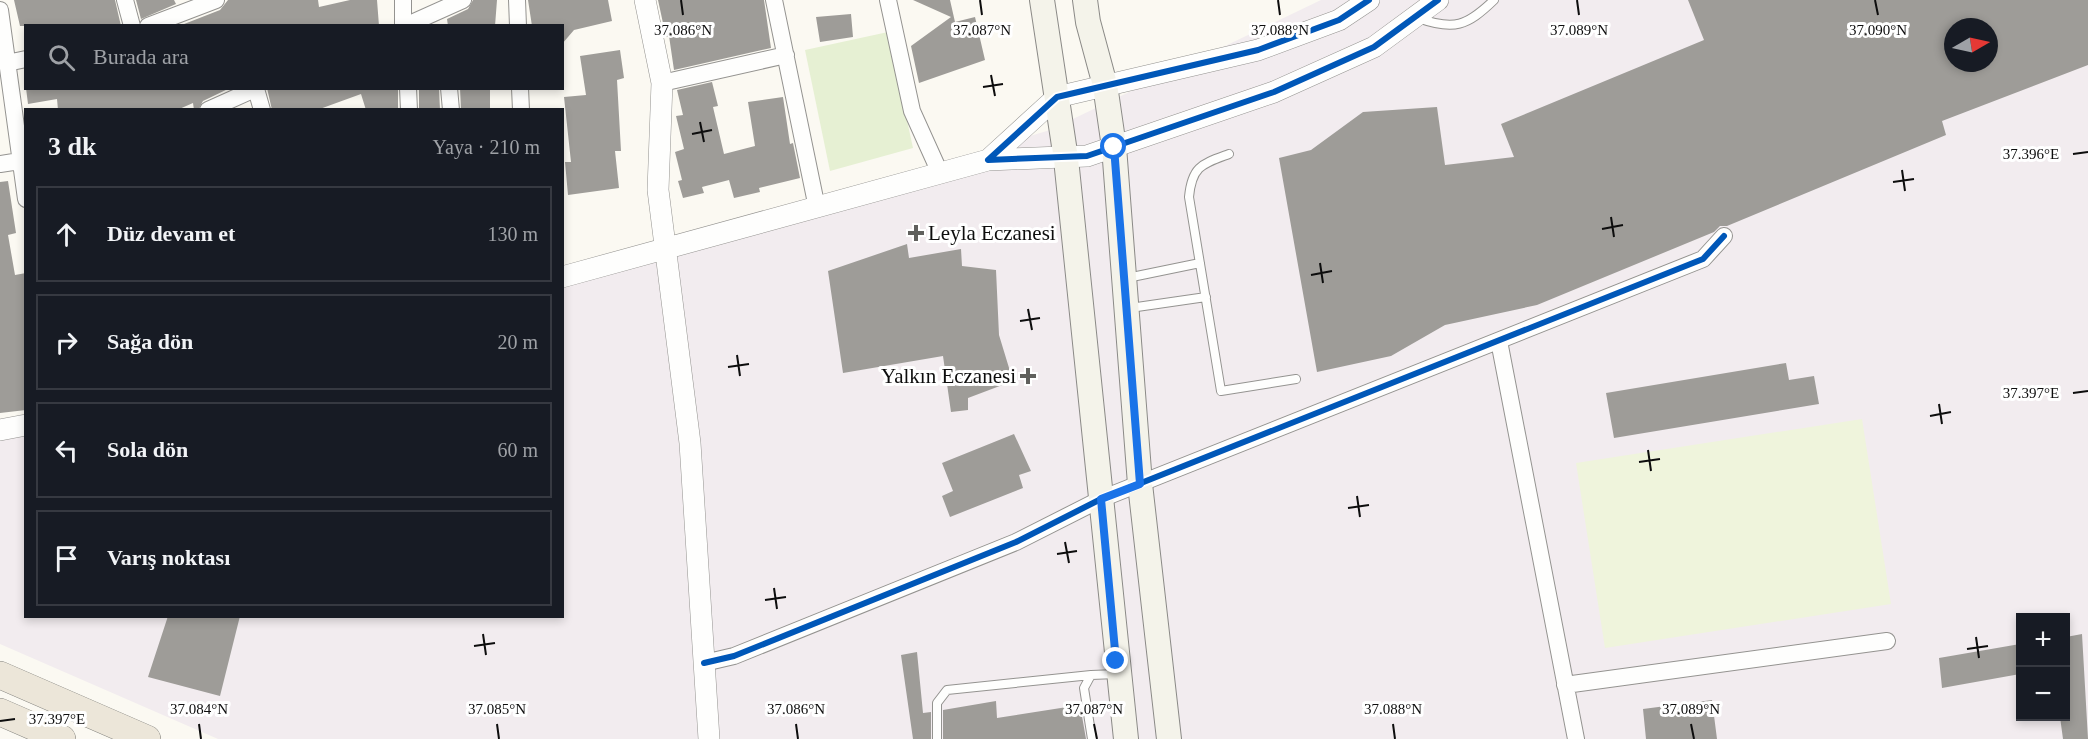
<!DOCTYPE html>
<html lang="tr">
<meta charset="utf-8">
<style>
:root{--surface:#171b24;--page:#242831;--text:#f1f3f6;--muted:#9ea1a6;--line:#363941}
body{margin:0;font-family:Georgia,serif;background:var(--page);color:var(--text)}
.controls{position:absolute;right:18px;bottom:18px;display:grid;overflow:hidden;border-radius:0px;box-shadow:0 3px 9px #0003}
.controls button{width:54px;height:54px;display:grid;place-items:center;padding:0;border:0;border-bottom:2px solid var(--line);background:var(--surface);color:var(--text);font:30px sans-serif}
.compass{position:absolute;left:1944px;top:18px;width:54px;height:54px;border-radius:50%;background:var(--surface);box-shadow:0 3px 9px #0003;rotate:81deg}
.stop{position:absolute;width:18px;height:18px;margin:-14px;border:4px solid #1a73e8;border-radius:50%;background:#fff}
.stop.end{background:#1a73e8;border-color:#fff;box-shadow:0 2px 6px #0008}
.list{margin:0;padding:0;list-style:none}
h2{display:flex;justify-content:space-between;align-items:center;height:78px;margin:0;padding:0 24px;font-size:26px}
h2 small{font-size:20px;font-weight:400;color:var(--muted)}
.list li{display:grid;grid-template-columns:39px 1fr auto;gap:18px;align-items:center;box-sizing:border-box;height:96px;margin:0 12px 12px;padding:0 12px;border:2px solid var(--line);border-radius:0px}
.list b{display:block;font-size:22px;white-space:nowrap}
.list em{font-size:20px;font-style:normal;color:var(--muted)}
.icon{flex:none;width:33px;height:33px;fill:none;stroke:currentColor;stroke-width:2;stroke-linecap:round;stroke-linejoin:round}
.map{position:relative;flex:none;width:2088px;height:739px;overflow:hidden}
.search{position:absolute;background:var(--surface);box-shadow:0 3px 9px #0003;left:24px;top:24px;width:540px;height:66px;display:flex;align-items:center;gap:15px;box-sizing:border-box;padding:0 21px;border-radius:0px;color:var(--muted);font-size:22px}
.panel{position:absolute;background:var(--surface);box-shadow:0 3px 9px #0003;left:24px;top:108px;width:540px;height:510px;border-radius:0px}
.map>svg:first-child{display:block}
</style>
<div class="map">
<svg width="2088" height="739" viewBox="0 0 2088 739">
<rect width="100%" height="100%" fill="#fbf9f2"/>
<path fill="#f2ecef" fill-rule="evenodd" d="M1321,0H2088V739H218L0,644V433L25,428L26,616H562L563,278L1050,130ZM1953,27H1989V63H1953ZM2020,618H2066V716H2020Z"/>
<path fill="#e6f0d3" d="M888,32L913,148L830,171L805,50Z"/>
<path fill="#eff4dc" d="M1862,419L1891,604L1605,648L1576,463Z"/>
<path fill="#9e9c98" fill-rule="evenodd" d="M14,0H115L121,26H20Z
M136,0H174L176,4L141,19Z
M228,0H318L319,7L350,0H377L379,26H179L220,10Z
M473,0H497L495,26H448L447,19L468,9Z
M528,0H608L612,21L574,30L562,44V26H532Z
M658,0H764L771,48L674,70L669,36L666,37Z
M913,0H950L955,22L975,17L985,60L919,83L911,46L951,17Z
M1688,0H2088V65L1942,121L1946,135L1727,226H1720L1714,232L1537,305L1445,325L1391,356L1317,372L1279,158L1311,150L1363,112L1437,107L1445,165L1514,157L1501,124L1704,40ZM1953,27H1989V63H1953Z
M851,14L853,37L820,42L816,17Z
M620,50L624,78L617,80L621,151H615L619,188L568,195L565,162H571L564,97L586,95L580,56Z
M712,82L718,106L713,107L724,154L755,146L748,102L783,97L790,144L793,143L800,178L759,188L760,192L734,198L729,180L702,187L704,193L683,198L678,181L682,180L675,152L684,149L676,116L683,115L677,90Z
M26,88H230L203,101L198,110H194L193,103L177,110H58L57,99L28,104Z
M267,88H398V110H366L361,94L317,110H272Z
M419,88H439L440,110H419Z
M460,88H490V110H461Z
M8,181L16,233L8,235L15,275L26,273V410L0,413V182Z
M907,244L909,258L961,249L962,266L996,270L999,335L1013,381L968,398V410L951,412L943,356L843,373L828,271Z
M1786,363L1789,380L1814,376L1819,404L1614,438L1606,393Z
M1014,434L1031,471L1019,475L1023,488L950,517L942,496L953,491L942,463Z
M168,616H240L220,696L148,677Z
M2082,634L2088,739H2063L2060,717H2066V637Z
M2020,644V674L1942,688L1939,658Z
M917,652L923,713L931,712V739H913L901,655Z
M1712,700L1717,739H1646L1643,709Z
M996,701L997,718L1080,705L1086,739H943V710Z"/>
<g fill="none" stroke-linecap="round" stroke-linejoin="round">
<g stroke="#949390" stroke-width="10">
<path id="service" d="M1418,18C1454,31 1467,26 1494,0
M1229,154C1202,164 1192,166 1189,197L1221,391L1296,379
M1127,278L1200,263
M1130,308L1206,297
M937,739V703L947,690L1091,675
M1092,739L1084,688L1091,675L1117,674"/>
</g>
<g stroke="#949390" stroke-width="18">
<path id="minor" d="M125,0L132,26
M403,0V26
M517,0L518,26
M774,0L817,208
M888,0L912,111L940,173
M0,10L26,199
M148,26L216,0
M405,26L463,0
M7,63L26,59
M662,83L786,55
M408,88L409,110
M449,88L451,110
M520,88L521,110
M256,89L262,110
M208,110L257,88
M0,164L26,160
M1499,341L1576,739
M704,663L734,656L1016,542L1101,499L1703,259L1724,236
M1565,685L1887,641"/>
</g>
<g stroke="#949390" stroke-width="22">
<path id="tertiary" d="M645,0L662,83L658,190L690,443L709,739
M1369,0L1339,20L1258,50L1057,97L988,160L1087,156L1274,92L1374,47L1438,0
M562,277L988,160
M0,430L26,425"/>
</g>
<g stroke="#8b8a87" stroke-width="26">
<path id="secondary" d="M1042,0L1066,159L1126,739
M1085,0L1088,22L1105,85L1114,147L1140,484L1169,739"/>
</g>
<g stroke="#81817d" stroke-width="28">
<path id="primary" d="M0,675L147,739
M0,712L62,739"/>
</g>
<use href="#service" stroke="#fefefd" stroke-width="8"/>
<use href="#minor" stroke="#fefefd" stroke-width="16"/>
<use href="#tertiary" stroke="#fefefd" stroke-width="21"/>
<use href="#secondary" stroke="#f4f3ea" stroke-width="24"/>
<use href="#primary" stroke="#ece6d9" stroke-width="27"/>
<g stroke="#fff" stroke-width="10">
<path id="cycleway" d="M1369,0L1339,20L1258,50L1057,97L988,160L1087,156L1274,92L1374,47L1438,0
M704,663L734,656L1016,542L1101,499L1703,259L1724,236"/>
</g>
<use href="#cycleway" stroke="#0057b8" stroke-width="6"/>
</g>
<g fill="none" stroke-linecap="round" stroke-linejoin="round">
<path stroke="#1a73e8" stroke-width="8" d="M1114,147L1140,484L1101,499L1116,661"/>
</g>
<path fill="none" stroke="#0d0d0d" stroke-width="2" d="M681,0L683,15M980,0L982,15M1278,0L1280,15M1577,0L1579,15M1875,0L1878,15M991,75L995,96M983,87L1003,84M700,122L704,142M692,134L712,130M2073,154L2088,152M1902,170L1905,191M1893,182L1914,179M1611,217L1614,237M1602,229L1623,225M1320,263L1323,283M1311,275L1332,271M1028,309L1032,330M1020,321L1040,318M737,355L740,376M728,367L749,364M2073,393L2088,391M1939,404L1942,424M1930,416L1951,412M1648,450L1651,471M1639,462L1660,459M1357,496L1360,517M1348,508L1369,505M1065,542L1069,563M1057,554L1077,551M774,588L777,609M765,600L786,597M483,634L486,655M1976,637L1979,658M474,646L495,643M1967,649L1988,646M0,721L15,719M199,724L201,739M497,724L499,739M796,724L798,739M1094,724L1097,739M1393,724L1395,739M1691,724L1694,739"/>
<g fill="#60605d" stroke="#fff" stroke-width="2">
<path d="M913 224h6v6h6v6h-6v6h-6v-6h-6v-6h6z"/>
<path d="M1025 367h6v6h6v6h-6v6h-6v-6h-6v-6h6z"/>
</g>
<g text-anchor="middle" stroke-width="6" stroke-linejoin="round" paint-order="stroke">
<g font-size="21" fill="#0d0d0d" stroke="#fff" text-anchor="start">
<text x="928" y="240">Leyla Eczanesi</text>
<text x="1016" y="383" text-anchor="end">Yalkın Eczanesi</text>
</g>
</g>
<g font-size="15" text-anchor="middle" fill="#0d0d0d" stroke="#fff" stroke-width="6" stroke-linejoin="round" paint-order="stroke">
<text x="1280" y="35">37.088°N</text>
<text x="683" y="35">37.086°N</text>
<text x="982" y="35">37.087°N</text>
<text x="1579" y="35">37.089°N</text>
<text x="1878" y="35">37.090°N</text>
<text x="2031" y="159">37.396°E</text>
<text x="2031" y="398">37.397°E</text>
<text x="199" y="714">37.084°N</text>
<text x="497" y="714">37.085°N</text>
<text x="796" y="714">37.086°N</text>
<text x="1094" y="714">37.087°N</text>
<text x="1393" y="714">37.088°N</text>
<text x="1691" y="714">37.089°N</text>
<text x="57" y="724">37.397°E</text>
</g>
</svg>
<div class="controls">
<button>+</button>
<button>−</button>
</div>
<svg class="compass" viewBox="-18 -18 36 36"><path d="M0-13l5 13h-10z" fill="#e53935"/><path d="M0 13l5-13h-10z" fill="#9ea1a6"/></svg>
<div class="stop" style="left:1114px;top:147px"></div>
<div class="stop end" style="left:1116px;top:661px"></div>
<div class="search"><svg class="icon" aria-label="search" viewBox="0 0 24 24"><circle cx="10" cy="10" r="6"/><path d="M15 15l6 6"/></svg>Burada ara</div>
<section class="panel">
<h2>3 dk<small>Yaya · 210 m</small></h2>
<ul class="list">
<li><svg class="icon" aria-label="ahead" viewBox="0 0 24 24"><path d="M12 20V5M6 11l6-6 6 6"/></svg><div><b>Düz devam et</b></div><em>130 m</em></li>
<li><svg class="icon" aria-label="right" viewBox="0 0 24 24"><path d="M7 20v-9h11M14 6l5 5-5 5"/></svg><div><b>Sağa dön</b></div><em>20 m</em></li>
<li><svg class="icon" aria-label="left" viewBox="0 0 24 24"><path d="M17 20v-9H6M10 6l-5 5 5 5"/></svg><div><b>Sola dön</b></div><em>60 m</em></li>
<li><svg class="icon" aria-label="arrive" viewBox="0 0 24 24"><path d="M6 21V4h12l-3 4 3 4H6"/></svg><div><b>Varış noktası</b></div></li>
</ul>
</section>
</div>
